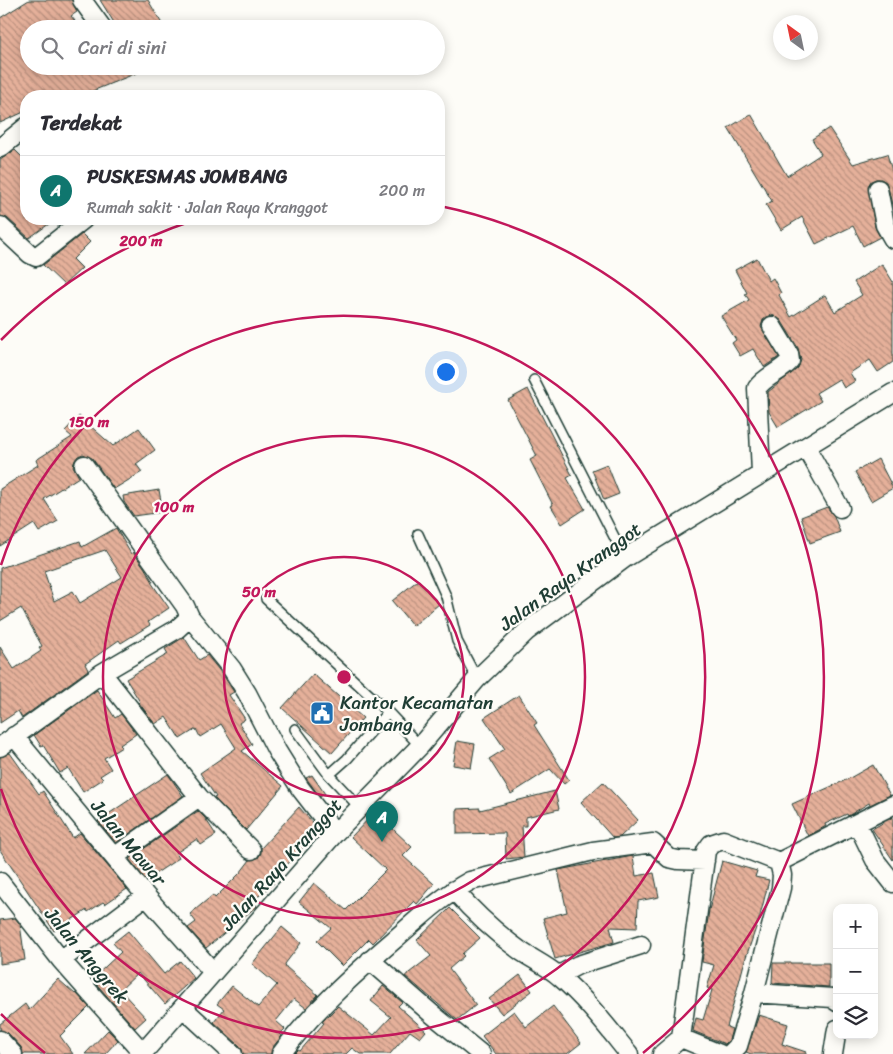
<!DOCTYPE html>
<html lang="id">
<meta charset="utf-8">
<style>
:root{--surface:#fff;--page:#f2f2f3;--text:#2b2b33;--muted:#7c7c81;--line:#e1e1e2;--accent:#0f766e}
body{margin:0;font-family:Sriracha,sans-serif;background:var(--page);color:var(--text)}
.controls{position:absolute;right:15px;bottom:15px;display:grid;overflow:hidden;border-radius:10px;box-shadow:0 2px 12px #0003}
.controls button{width:45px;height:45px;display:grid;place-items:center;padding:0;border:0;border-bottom:1px solid var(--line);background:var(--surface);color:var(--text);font:25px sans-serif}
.compass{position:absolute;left:773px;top:15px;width:45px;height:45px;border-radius:50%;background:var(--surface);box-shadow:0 2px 12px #0003;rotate:327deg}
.you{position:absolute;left:445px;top:371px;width:18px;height:18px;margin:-12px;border:4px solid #fff;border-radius:50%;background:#1a73e8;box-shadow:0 0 0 8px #1a73e833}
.badge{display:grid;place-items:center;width:32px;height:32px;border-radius:50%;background:var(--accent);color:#fff;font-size:16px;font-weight:700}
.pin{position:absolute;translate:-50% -41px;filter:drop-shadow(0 1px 2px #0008)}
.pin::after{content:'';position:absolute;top:26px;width:18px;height:15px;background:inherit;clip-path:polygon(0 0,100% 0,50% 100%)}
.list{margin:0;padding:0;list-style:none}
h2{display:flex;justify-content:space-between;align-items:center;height:65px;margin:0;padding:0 20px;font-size:21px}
h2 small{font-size:16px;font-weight:400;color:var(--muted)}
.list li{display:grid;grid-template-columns:32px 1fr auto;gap:15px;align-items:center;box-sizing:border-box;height:70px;padding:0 20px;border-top:1px solid var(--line)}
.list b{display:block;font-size:19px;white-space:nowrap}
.list p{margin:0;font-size:16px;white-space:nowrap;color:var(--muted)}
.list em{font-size:16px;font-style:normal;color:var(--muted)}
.icon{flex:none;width:28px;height:28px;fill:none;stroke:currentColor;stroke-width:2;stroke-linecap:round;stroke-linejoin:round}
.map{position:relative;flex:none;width:893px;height:1054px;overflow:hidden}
.search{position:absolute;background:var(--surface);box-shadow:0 2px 12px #0003;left:20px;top:20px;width:425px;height:55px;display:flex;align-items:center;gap:12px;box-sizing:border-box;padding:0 18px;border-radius:28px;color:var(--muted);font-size:19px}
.panel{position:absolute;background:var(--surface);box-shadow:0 2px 12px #0003;left:20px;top:90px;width:425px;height:135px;border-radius:20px}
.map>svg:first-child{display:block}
</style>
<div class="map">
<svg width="893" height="1054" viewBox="0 0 893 1054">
<defs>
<pattern id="building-back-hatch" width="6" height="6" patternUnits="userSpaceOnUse" patternTransform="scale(1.25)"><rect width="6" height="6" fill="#e5b09a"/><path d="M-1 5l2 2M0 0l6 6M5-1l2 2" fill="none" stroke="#b9907e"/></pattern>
</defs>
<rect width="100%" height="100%" fill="#fdfcf7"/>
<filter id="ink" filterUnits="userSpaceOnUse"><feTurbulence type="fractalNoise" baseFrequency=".02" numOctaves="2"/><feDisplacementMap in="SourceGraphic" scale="10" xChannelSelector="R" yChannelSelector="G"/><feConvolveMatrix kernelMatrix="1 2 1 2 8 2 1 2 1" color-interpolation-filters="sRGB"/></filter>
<g filter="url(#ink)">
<path fill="url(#building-back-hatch)" stroke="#1f3d34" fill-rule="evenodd" d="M29,0H72L77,12L71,16L75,21L63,29H29V66H154L80,96H26V111L0,123V18Z
M100,0H148L165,29H118Z
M751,114L787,176L821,154L812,139L829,128L853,164L887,154L893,174V210L888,187L886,182L881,179H876L871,181L868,186L875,227L880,237L863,246L853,226L816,244L802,217L781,230L766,205L772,201L728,128Z
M15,150L26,161V219H56L29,238L7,218L0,216V160Z
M82,234L90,242L73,259L82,268L64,285L43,265Z
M757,258L769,281L773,278L781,293L779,295L791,317L825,295L835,312L862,295L854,282L882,264L893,282V362L878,372L870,360L850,373L855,381L844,388L839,379L816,393L821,401L778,427L769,412L768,392L798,368L801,360L798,348L781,320L772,315L767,317L763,320L761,327L779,357L764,367L753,349L740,356L732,343L736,340L721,316L749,300L745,294L747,293L735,270Z
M528,389L572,475L567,478L585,509L562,524L551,506L553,505L530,460L537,456L508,400Z
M79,416L113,446L139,428L155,450L136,464L142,472L114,489L92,458L83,454L78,456L75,460L73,466L79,477L44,499L58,521L39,532L34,524L0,546V489L38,465L36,460L72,437L65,431Z
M878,459L893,488L871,501L855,472Z
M607,464L619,494L604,500L592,470Z
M159,490L163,512L134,516L124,502L123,496Z
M827,507L834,516L840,532L810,543L801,517Z
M116,528L131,554L133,552L144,567L153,582H151L169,608L148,622L150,625L121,643L119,640L85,664L88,670L22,718L18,711L0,723V647L14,669L41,651L39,648L42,646L21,608L0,621V568L80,541L82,547ZM105,550L122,577L80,603L73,591L54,601L44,571Z
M418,580L439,604L413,626L392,601Z
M184,637L199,660L207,655L223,675L234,692L229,695L245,719L239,723L252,744L242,751L283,786L246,830L214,798L216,797L200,773L236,748L221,724L200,737L196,729L180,739L166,717L155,724L139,703L140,702L126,679L168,654L165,649Z
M313,674L363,718L332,753L282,708Z
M97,690L115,718L121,714L136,734L120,745L122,747L104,758L111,769L100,776L103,779L83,792L68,768L60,773L43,745L41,746L34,735Z
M519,695L537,723L534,725L569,780L564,784L550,769L511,794L489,759L505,749L484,718Z
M457,741L475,744L471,768L453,765Z
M10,753L39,794L43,791L73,838L80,833L127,889L105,904L103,902L88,912L87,910L54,931L0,850V757Z
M873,765L890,795L870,805L869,803L848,816L847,814L825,824L826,826L808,836L792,804L848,779Z
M168,774L183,796L116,843L98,821Z
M312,775L325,794L320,797L306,778Z
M603,782L638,820L620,837L613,838L581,802Z
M555,791L559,809L526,817V826H522L524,857L506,859L505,833L457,834V809L480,808V810Z
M299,807L319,830L272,881L274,883L253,901L257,906L206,948L188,928L196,922L190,914L213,895L215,898L240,873L250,860L258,858L261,853V848Z
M198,811L205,818L216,835L201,845L197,839L176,853L179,858L146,880L129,859Z
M375,812L412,847L403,856L434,884L417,904L414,901L373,943L369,939L342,966L317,941L331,928L299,902L314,883L346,910L386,870L351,837Z
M893,817V860L872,829Z
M633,856L636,876L654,873L659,897L638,901L637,928L610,927L614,942L555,959L543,918L567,912L558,870Z
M722,861L757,871L755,877L769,880L760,916L745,960L727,1027L732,1029L729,1040L725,1044L693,1031L696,1018L703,1020L712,990L707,988L714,965L702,962L709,910Z
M450,908L480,938L462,954L464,956L449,969L476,1005L457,1020L405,976L431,956L417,940Z
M15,918L20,924L25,960L0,964V920Z
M282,927L301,943L285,964L286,967L318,995L306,1008L294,999L276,1021L285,1029L280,1034L282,1036L272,1048L271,1054H243L240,1046L214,1022L224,1009L217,1004L232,986L258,1007L277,985L252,964Z
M128,931L164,974L180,961L194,978L165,1004L138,973L120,990L146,1018L135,1028L92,979L121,952L113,943Z
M773,963H829V987L772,983Z
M520,975L532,991L502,1014L489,999Z
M58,979L75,994L76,993L89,1007L60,1036L73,1054H23L21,1047L8,1033L0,1030V1024L25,1004L29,1010Z
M383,986L402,1002L398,1006L426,1031L420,1038L410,1031L390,1054H360L352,1048L346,1054H294L298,1050L300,1051L324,1023L322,1022L338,1006L374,1035L391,1017L371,1001Z
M553,1006L581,1043L567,1054H496L482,1036L514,1011L526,1027Z
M759,1015L788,1024L782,1044L806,1052V1054H751L746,1052Z
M108,1030L118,1040L105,1054H85Z"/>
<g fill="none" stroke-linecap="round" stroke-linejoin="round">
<g stroke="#1f3d34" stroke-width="12">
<path id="lane" d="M534,380L625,558
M418,534L446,596L457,641L477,679
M266,599L388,712
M295,729L329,775L360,808
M329,775L347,759L388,712L420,746"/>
</g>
<g stroke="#1f3d34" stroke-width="21">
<path id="street" d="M82,0L103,29
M0,148L26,127
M878,189L885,225L893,239
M0,226L30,254L36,257L84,219
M806,447L840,508
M761,473L757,388C765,376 781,372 790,361L789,354L772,326
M190,617L232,669L247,693L277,751L300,788L335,833
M102,673L199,797L251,850
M14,736L146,896L213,972
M0,747L102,673L177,629L190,617L185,606L84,465
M857,823L875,860L893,883
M114,857L199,797
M0,882L61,960L143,1053
M454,890C474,913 497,934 522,952C534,960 549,967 560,977C587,1000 607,1027 629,1054
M61,960L146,896
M370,960L432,1014L481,1054
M559,975L578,965L641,945
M754,993L833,998L837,1002
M183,1008L233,1054
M681,1038L720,1054
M0,1040L13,1054
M142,1054L335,833L420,746L477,679L527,631L625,558L893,393
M281,1054C313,1011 353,975 394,940C418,919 441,897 470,881L593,851L653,843L669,858L678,860L705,861
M662,1054L681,1038L706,851L711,844L723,840L779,862L893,805
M730,1054L738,1046L754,993L781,888L782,875L779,862
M833,1054L837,1029"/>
</g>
<use href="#lane" stroke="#fdfcf7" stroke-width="9"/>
<use href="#street" stroke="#fdfcf7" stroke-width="18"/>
</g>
</g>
<g fill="none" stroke="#c2185b" stroke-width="2.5">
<circle cx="344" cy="677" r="120"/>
<circle cx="344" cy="677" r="241"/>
<path d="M1 565A361 361 0 1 1 1 789"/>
<path d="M45 1053A481 481 0 0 1 1 1014M1 340A481 481 0 0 1 195 220M440 206A481 481 0 0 1 643 1053"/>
</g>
<defs>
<g id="civic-square" transform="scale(1.25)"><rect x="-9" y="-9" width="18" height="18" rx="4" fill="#1f6fb2" stroke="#fdfcf7"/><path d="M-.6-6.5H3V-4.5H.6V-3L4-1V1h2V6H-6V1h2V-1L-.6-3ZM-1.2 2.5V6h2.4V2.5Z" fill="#fff"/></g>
</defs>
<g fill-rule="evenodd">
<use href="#civic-square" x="322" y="713"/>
</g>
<g text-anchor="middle" stroke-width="4.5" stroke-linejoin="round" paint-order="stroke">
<g font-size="19" fill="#1f3d34" stroke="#fdfcf7">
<text transform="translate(570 576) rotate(-36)" y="7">Jalan Raya Kranggot</text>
<text transform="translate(129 842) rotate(50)" y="7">Jalan Mawar</text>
<text transform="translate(281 864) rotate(-48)" y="7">Jalan Raya Kranggot</text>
<text transform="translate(87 955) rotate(50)" y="7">Jalan Anggrek</text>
</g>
<g font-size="19" fill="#1f3d34" stroke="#fdfcf7" text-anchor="start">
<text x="340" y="709">Kantor Kecamatan<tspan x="340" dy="22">Jombang</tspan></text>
</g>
</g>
<circle cx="344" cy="677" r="8" fill="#c2185b" stroke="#fdfcf7" stroke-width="2.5"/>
<g font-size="15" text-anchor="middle" font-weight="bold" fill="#c2185b" stroke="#fdfcf7" stroke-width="4.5" stroke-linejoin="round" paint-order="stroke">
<text x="141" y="246">200 m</text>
<text x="89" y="427">150 m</text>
<text x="174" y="512">100 m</text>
<text x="259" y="597">50 m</text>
</g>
</svg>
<div class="controls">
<button>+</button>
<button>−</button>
<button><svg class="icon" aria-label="layers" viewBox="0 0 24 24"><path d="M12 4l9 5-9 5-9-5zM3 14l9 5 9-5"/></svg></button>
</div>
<svg class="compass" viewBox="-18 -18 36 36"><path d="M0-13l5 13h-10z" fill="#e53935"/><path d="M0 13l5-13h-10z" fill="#7c7c81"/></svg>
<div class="you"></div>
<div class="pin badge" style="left:382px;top:842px">A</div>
<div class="search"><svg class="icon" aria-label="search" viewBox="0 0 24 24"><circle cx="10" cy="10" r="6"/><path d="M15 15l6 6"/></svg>Cari di sini</div>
<section class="panel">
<h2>Terdekat<small></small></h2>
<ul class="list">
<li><span class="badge">A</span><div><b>PUSKESMAS JOMBANG</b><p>Rumah sakit · Jalan Raya Kranggot</p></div><em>200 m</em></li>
</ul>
</section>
</div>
